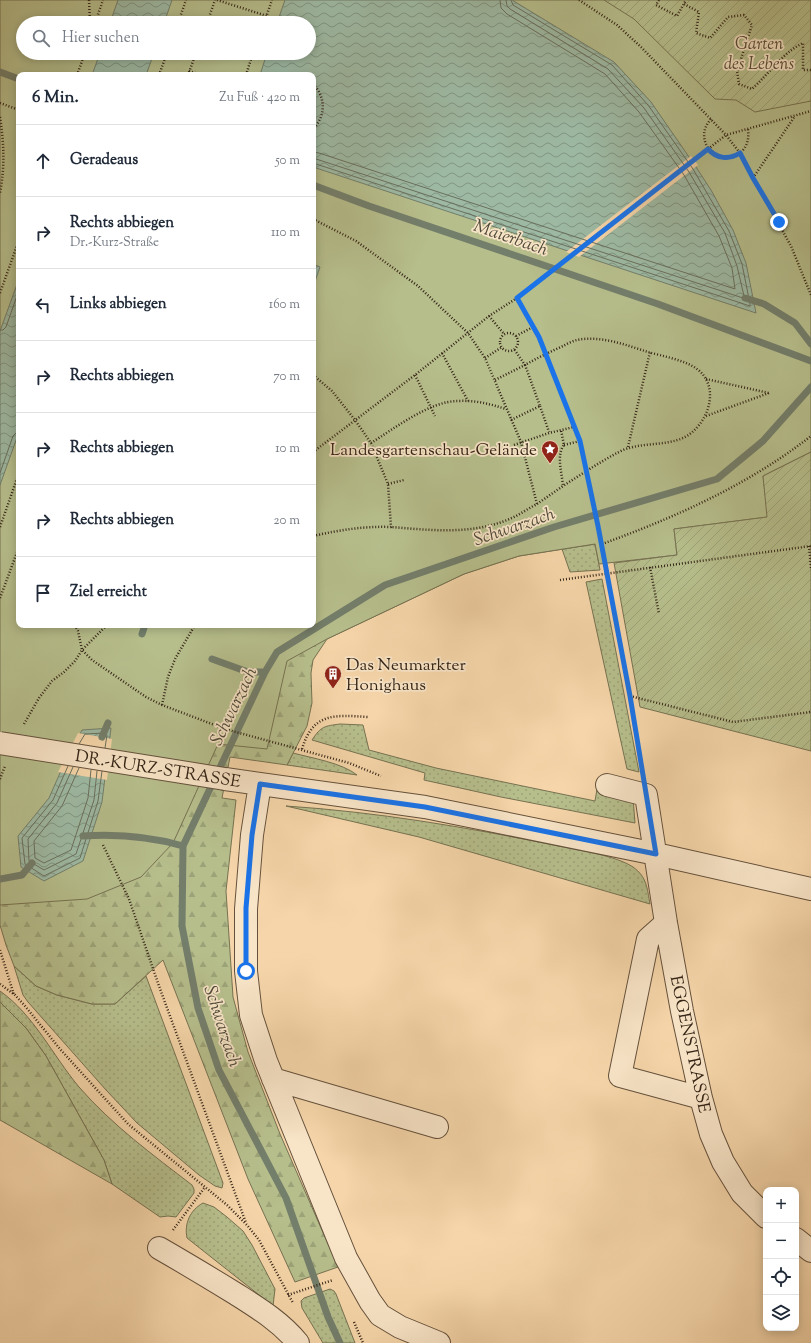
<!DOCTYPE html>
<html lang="de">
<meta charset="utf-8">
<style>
:root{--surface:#fff;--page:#f2f2f3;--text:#1f2937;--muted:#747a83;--line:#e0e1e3}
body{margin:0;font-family:"Sorts Mill Goudy",serif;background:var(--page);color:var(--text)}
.controls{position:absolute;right:12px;bottom:12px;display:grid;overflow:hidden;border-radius:8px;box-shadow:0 2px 10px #0003}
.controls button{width:36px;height:36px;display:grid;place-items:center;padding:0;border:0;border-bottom:1px solid var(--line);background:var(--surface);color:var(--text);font:20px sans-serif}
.stop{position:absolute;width:12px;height:12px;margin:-9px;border:3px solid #1a73e8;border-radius:50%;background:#fff}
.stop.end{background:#1a73e8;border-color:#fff;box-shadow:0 1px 4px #0008}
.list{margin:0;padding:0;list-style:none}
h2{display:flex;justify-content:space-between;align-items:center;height:52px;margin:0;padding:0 16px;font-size:17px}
h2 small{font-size:13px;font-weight:400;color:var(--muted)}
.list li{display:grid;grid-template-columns:26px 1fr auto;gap:12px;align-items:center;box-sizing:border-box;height:72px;padding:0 16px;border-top:1px solid var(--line)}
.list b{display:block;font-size:15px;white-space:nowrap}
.list p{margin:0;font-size:13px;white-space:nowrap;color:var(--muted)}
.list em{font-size:13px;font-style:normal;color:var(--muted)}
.icon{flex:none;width:22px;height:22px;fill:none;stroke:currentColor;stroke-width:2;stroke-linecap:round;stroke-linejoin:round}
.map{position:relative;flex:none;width:811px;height:1343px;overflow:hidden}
.search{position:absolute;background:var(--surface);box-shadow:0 2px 10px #0003;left:16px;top:16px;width:300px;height:44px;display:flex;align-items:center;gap:10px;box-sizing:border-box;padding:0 14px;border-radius:22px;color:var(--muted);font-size:15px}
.panel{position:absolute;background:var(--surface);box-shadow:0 2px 10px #0003;left:16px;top:72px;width:300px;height:556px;border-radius:8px}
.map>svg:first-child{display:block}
</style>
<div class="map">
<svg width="811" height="1343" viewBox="0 0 811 1343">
<defs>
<pattern id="grass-dots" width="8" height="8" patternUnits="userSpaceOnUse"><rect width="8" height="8" fill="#b6be8c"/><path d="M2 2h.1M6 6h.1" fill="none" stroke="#9da378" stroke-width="1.8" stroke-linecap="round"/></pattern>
<pattern id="forest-firs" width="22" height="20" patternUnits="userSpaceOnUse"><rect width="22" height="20" fill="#b6be8c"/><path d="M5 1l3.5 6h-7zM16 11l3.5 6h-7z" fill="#9da378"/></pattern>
<pattern id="garden-furrows" width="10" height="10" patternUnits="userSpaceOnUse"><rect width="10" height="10" fill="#b6be8c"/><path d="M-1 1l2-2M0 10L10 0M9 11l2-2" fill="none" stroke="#9da378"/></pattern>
<pattern id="water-waves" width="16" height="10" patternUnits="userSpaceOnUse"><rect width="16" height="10" fill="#9db9a3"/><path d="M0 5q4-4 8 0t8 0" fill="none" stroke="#819684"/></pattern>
</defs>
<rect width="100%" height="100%" fill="#f5d5a9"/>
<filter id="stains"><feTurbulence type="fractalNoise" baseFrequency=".005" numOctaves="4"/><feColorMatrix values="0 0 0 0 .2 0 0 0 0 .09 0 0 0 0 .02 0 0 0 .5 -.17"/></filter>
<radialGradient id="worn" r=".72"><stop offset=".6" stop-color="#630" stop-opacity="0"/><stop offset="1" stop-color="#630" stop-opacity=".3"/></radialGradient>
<path fill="url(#grass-dots)" stroke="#767252" d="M595,544L600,570L570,572L562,549Z
M602,579L639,772L627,769L586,582Z
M340,724L363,725L369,750L436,768L595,801L597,789L633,798L635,823L501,797L424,780L425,773L312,740C321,726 325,726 340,724Z
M293,753C312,758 342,763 357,775L287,765Z
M286,806C377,812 465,827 554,845C576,850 615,855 633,867C647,877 647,888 650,904L419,837Z
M14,966L36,986L57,995L92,1004H115L146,976L223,1183L222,1188L215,1186L199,1175L137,1123L106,1090L28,1002L23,995Z
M0,991C34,1015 53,1056 79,1087C112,1125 153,1155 192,1185L194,1189V1193L176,1217L168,1216L160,1217L112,1184L104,1160L46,1056L26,1028L0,1002Z
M203,1203L214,1207L227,1217L243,1231L252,1245L275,1289L273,1306L187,1238C184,1224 190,1210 203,1203Z
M330,1289L334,1291L336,1294L355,1343H323L302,1308L301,1301L304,1298Z"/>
<path fill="url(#forest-firs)" stroke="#767252" d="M313,542L595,544L519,556L464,574L327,639L313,660L311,673L312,703L307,726L287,765L230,757L222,798L236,800L226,891L233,997L248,1052L280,1134L338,1267L295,1282L248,1179L163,960L115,1004H92L57,995L36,986L14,966L6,945L0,925V837L313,625Z
M0,1002L26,1028L46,1056L104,1160L112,1184L0,1120Z"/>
<path fill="#b6be8c" stroke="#767252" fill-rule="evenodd" d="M0,0H811V452L763,476L768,517L674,529L677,555L599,564L595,544L519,556L464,574L327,639L287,661L267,749L218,744L173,843L141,877L87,899L0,905ZM23,23H309V53H23ZM19,75H313V625H19Z"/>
<path fill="url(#garden-furrows)" stroke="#767252" d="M604,0H811V101L755,112L736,100L715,99L634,19Z
M811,452V751L640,707L614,563L677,555L674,529L767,517L763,476Z"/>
<path fill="url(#water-waves)" stroke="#737e6b" d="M118,0H172L164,23H110Z
M285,0H512L614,62L651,102L696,167L711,190L733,230L746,263L756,313L313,167V75H260L267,53H309V23H277Z
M100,53H154L146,75H92Z
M313,264L320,267L313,287Z
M19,279V432L0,485V331Z
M111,728L102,802L83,861L44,881L21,867L18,836L49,798L60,773L82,730Z"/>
<path fill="#f5d5a9" d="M691,156L698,165L579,257L566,252Z
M78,733L112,739L107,780L58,772Z"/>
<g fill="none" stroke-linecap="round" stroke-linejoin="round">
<path stroke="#696f5d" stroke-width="1" d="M313,152L319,153L735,289L732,268L719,236L684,175L639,112L605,74L507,14L501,8L500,0
M313,158L743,298L744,296L737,266L725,233L689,172L644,108L608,69L510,9L507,6L506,0
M313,163L750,306V304L742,264L729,231L693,169L648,105L612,65L513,5L511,0
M0,330H3L6,327L19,290
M0,473L13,436L16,433H19
M79,744L85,734L105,733L107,735L105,748
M68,766L53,800L22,838L25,864L44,876L80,858L98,801L102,771
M73,767L57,803L28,839L29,861L44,870L76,854L94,800L97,771
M79,768L62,806L34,841L35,858L44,863L71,850L88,798L91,770"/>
<path stroke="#737e6b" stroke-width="7" d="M0,72L19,79
M313,185L369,206L658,304L811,361
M745,298L764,304L795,323L811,344
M142,634L145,625
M212,659L248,672H265
M102,737L108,723
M83,836C115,834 152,837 183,846
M0,879L22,875L32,863
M340,1343L328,1317L286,1198L219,1070L198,1008L182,926L183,846L265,672L277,652L385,585L554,527L717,479L763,441L811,387"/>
<g stroke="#65513c" stroke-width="24">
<path id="minor" d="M225,779L425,807L656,854L811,889
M260,784L252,835L246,909V971L251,1015L266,1061L346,1258L370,1301L380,1315L400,1327L439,1343
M607,785L646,795L666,923L682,1011L701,1098L711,1134L723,1162L742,1193L766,1217
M666,923L648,939L620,1076L701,1098
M273,1079L437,1127
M796,1239L811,1251
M159,1248C185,1263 210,1278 236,1294C258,1308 281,1322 298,1343"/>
</g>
<path stroke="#352517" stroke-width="2.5" stroke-dasharray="1 2" stroke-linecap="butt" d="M89,0L90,23
M217,0L267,16
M579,0L617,25L641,47L726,135L740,153L753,178L791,246L811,295
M659,0L656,5L677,16L686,0
M684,4L699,12L696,33L710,38L728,17L744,15L752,25L737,71L739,84L752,89C771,72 781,54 803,43V70H811
M95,23L103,0
M178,23L186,0
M207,23L215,0
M264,23L272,0
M189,71L201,75
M77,75L85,53
M159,75L167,53
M188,75L196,53
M246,75L253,53
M313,84C326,97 326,116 313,129
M0,103L19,110
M0,117C4,143 5,167 0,193
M711,119C690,142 722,172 742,151C748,145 749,137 748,129
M753,178L795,116
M313,219L356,241L418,286L468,333L485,358L521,442L537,504C527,509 518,516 507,520C470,535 429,530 391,527
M0,293L19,240
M517,298L539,337L580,441L602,544L630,696L642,770
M489,316L504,334
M500 342a9 9 0 1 1 18 0a9 9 0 1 1-18 0Z
M516,336L533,327
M442,353L468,401
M485,358L502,347
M313,375L332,391L355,420L371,443L388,484L391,527C363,526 340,530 313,536
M415,375L435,416
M706,379L769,393
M495,380L525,365L514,349
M540,406L549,432
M706,416L769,393
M511,420L540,406L525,365C537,358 550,352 563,346C567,344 572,341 577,340C600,335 626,345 648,352C662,356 685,360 697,369C716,383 712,409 699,425C682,448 653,441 629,448C624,449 619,452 615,454C597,464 580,475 563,486
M371,443C395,428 430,401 458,401C475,400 490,404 506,409
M514,445L549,433L574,427
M564,445L580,441
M628,447L650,352
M313,452L415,375L489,316L517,298L726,135L811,111
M388,484L404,480
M537,504L563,486C562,473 556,455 564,445L561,430
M0,527L19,473
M602,544C676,517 748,485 811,436
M809,546L811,568
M650,567L659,614
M560,580L811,546
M0,598L19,547
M75,625L78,631L82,650L92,660L146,697L162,705L225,729L349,763L381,776
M630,696L733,722L811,712
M162,705L168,677L175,659L195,625
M24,724L39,698L52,681L64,672L75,661L82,650L107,625
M302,749C313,712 335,715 368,717
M0,779L5,766
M103,845L129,899L159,986L246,1223
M0,950L14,995
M0,984L15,995L25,1006L60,1049L128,1124L227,1205L247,1225L259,1240L293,1303
M173,1230L205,1187
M288,1295L333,1280
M354,1322L363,1343"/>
<use href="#minor" stroke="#f8e4c7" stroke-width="22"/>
<g stroke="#65513c" stroke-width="24" stroke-linecap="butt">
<path id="minor-bridge" d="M0,743L225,779"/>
</g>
<use href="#minor-bridge" stroke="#f8e4c7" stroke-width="22"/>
</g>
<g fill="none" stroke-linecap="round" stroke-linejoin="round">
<path stroke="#1a73e8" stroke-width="5" d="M246,971V908L252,835L260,784L425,807L656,854L630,696L598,526L580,441L539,337L517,298L708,149C717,159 729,160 740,153L753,178L779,222"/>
</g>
<defs>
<g id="sight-pin" transform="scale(0.9)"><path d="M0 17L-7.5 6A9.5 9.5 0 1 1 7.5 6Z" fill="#8f2418" stroke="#f8e4c7"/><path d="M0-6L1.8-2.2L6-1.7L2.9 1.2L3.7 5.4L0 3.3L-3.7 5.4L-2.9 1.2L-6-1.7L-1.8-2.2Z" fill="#fff"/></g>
<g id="building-pin" transform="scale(0.9)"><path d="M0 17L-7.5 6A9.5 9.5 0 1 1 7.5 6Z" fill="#8f2418" stroke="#f8e4c7"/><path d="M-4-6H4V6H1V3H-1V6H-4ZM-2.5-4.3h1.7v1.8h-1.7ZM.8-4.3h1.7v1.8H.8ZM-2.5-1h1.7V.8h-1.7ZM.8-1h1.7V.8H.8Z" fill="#fff"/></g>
</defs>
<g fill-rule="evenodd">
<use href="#sight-pin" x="550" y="449"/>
<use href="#building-pin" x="333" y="674"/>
</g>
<g text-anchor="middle" stroke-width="3.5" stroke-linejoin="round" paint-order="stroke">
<g font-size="17" font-style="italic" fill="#554b34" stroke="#f8e4c7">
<text x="759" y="49">Garten<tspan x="759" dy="20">des Lebens</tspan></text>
</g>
<g font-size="17" fill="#352517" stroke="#f8e4c7" text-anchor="end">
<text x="537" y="455">Landesgartenschau-Gelände</text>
<text x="346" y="670" text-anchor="start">Das Neumarkter<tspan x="346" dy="20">Honighaus</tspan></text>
</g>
<g font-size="17" fill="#352517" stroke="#f8e4c7">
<text transform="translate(158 768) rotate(9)" y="6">DR.-KURZ-STRASSE</text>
<text transform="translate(691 1044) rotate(78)" y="6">EGGENSTRASSE</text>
</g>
<g font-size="18" font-style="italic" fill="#4f4a3a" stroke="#f8e4c7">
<text transform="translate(511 237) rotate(19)" y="6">Maierbach</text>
<text transform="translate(514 526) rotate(-19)" y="6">Schwarzach</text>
<text transform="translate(233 706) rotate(-64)" y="6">Schwarzach</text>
<text transform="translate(223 1026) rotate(72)" y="6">Schwarzach</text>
</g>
</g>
<rect width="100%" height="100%" filter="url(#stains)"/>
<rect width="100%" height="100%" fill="url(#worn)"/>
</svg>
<div class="controls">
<button>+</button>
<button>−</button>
<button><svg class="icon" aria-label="locate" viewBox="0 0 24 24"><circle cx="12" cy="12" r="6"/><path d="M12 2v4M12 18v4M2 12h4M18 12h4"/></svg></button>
<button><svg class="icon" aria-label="layers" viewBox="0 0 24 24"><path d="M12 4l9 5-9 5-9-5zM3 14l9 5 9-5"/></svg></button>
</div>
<div class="stop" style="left:246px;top:971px"></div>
<div class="stop end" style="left:779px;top:222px"></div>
<div class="search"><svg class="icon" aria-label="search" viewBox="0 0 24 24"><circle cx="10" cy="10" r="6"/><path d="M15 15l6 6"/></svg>Hier suchen</div>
<section class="panel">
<h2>6 Min.<small>Zu Fuß · 420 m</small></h2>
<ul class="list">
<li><svg class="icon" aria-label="ahead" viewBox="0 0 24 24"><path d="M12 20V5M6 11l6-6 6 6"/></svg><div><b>Geradeaus</b></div><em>50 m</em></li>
<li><svg class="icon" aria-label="right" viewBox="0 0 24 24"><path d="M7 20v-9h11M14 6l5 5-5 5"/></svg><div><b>Rechts abbiegen</b><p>Dr.-Kurz-Straße</p></div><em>110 m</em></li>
<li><svg class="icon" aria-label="left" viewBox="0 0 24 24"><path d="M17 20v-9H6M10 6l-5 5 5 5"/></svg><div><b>Links abbiegen</b></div><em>160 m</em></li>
<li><svg class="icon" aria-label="right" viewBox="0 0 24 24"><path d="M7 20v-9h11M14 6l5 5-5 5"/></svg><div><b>Rechts abbiegen</b></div><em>70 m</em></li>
<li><svg class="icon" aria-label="right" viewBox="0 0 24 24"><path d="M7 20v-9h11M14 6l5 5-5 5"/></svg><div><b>Rechts abbiegen</b></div><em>10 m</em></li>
<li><svg class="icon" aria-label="right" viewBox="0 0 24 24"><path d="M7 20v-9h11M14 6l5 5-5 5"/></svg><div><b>Rechts abbiegen</b></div><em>20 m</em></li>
<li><svg class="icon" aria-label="arrive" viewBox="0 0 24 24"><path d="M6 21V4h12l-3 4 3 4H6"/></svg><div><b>Ziel erreicht</b></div></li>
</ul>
</section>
</div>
